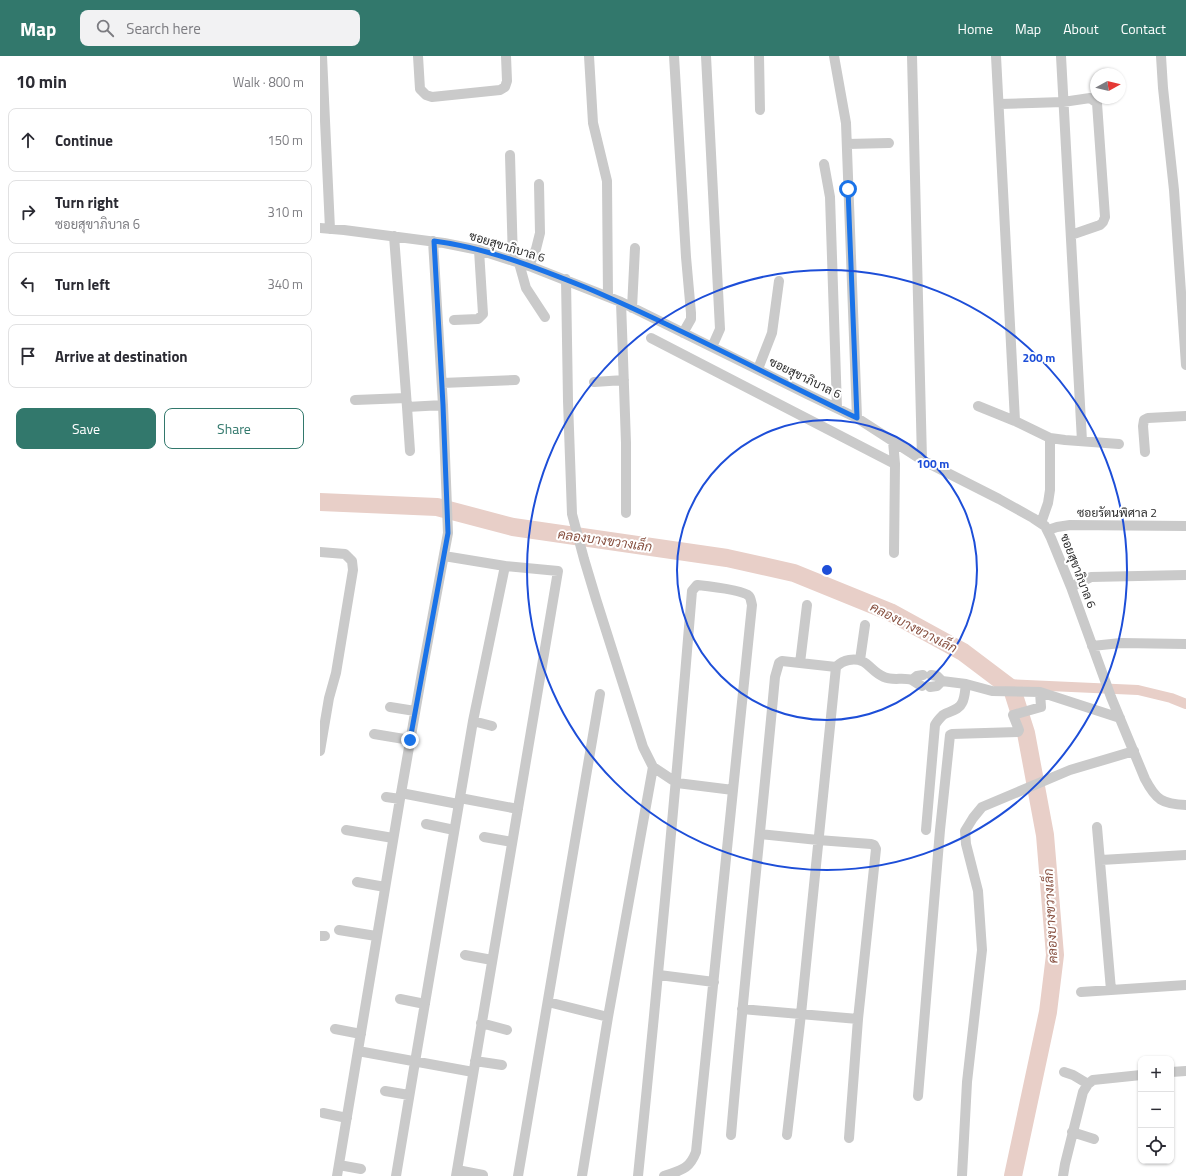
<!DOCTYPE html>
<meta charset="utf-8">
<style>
:root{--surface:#fff;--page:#f2f2f3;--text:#2b2b33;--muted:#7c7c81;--line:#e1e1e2;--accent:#32786c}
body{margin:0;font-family:"Titillium Web",Sarabun,sans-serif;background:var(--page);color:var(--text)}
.controls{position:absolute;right:12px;bottom:12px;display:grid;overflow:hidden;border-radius:8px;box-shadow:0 1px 3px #0004}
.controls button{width:36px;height:36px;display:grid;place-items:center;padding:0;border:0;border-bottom:1px solid var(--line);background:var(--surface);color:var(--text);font:20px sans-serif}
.compass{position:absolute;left:770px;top:12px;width:36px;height:36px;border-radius:50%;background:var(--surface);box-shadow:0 1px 3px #0004;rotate:82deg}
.stop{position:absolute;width:12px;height:12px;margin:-9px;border:3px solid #1a73e8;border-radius:50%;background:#fff}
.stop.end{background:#1a73e8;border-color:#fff;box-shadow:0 1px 4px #0008}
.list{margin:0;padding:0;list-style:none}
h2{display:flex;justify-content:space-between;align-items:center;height:52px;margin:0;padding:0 16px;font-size:17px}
h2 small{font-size:13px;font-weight:400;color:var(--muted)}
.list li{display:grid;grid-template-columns:26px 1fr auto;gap:12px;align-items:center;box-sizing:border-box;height:64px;margin:0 8px 8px;padding:0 8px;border:1px solid var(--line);border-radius:8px}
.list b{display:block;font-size:15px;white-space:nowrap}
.list p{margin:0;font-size:13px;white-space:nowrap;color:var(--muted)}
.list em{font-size:13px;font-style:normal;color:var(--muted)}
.actions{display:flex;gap:8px;padding:12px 16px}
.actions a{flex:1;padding:9px 0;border:1px solid var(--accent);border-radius:8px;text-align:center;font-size:14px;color:var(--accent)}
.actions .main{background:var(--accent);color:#fff}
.icon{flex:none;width:22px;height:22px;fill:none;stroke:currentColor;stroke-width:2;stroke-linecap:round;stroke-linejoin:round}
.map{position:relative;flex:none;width:866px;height:1120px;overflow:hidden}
header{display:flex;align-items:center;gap:24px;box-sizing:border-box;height:56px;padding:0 20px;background:var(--accent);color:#fff}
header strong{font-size:19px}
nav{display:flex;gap:22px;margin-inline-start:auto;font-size:14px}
.search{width:280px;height:36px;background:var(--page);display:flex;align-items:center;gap:10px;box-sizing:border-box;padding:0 14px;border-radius:8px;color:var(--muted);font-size:15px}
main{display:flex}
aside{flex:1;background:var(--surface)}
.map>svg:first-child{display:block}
</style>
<header>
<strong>Map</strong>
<div class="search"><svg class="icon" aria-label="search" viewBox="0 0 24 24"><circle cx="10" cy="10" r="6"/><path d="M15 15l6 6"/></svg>Search here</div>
<nav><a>Home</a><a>Map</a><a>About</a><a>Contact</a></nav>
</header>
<main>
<aside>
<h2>10 min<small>Walk · 800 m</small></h2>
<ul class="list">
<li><svg class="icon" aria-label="ahead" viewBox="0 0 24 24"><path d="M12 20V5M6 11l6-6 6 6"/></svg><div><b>Continue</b></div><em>150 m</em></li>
<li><svg class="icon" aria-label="right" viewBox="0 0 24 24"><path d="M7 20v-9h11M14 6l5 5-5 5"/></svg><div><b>Turn right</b><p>ซอยสุขาภิบาล 6</p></div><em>310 m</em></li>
<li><svg class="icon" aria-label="left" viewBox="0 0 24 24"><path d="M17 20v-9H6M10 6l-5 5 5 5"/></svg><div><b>Turn left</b></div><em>340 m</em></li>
<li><svg class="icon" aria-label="arrive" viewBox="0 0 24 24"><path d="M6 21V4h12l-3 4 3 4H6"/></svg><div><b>Arrive at destination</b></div></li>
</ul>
<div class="actions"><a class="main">Save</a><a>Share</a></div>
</aside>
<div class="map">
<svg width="866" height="1120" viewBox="0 0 866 1120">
<rect width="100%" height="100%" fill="#fff"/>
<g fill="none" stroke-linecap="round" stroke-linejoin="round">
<path stroke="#e8cfc8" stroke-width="10" d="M685,628L818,634L851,642L866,648"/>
<path stroke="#e8cfc8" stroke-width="18" d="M0,446L117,451L193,471L407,502L474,517L570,556L643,596L692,633L706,677L725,779L735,899L728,956L693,1120"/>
<path stroke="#cacaca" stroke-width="10" d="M2,0L10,173
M98,0L100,33L106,39L112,41L180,34L185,31L187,25L186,0
M269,0L273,67L287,125L288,241
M354,0L366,201L371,257V263L363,277
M386,0L400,273L392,291
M439,0L440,54
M514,0L526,67L537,362
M592,0L602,404
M676,0L695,365
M741,0L762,385
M841,0L843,32L854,134L866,309
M679,48L743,46L770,42L777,47L785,161L783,166L780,169L751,179
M527,88L569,87
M190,99L193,205
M504,108L510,141L517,352
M0,172L24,174L124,187L159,194L212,211L301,246L487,338L537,362L602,404L679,443L713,462L725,470L731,482L751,531L791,641L825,723C836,744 842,748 866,749
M74,180L87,351L123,349
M199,207L206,232L225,261
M209,210L216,193L220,177L219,128
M246,223L248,345L252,458L264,503L276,543L323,691L333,711L357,727L413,734L376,1096C369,1114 361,1114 344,1120
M301,246L306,387V457
M312,252L315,192
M134,264L158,263L163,258L159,194
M331,282L575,408
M438,313L452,277L459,225
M274,326L304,324
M122,327L195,324
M35,344L86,342
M658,350L695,365L730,382L745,384L799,388
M87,351L90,395
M573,385L575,408L574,497
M825,396L823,370L824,364L828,362L866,360
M721,467L728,447L730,434V382
M728,474L737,471L750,469L866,470
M0,496L25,498L32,505L33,514L16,617L9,642L0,695
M124,500L185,510L238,515L136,1120
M751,531L771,521L866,519
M772,590L801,587L866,588
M540,604L545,569
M480,607L487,549
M611,619L617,620L622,625L646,628L672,635L720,636L800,662
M592,624L597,620L603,619
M610,631L617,630L622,625
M70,651L95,655
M153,665L172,670
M54,678L90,684
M81,737L138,748
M66,741L80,743
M140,742L198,753
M106,768L134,774
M777,771L791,934
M26,774L73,782
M606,774L615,669C617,665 620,662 623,659C630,655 639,654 642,647C645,642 645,634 646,628
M440,778L498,784L551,788L554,789L556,793L538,963L529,1082
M164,781L192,786
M781,804L866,799
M37,826L65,831
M19,874L56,880
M0,880H5
M145,899L172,904
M339,919L394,926
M761,936L866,929
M80,943L105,948
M228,946L288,961
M422,953L538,963
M161,967L187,974
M15,973L41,978
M38,995L153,1016
M155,1005L182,1009
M744,1016L753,1019L768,1028
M851,1016L866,1015
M65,1035L89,1039
M598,1040L620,774L630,679L632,678L698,676L699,674L693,659L721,651L720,636
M3,1057L27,1062
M752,1076L774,1083
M411,1079C424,926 441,773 455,621L459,607L462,605L516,611
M467,1079L481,958L516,611C520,607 523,605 529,604C548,601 549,615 564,621C572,625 584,621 592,624C596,626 598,629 602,630
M19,1109L41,1113
M137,1114L163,1119
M17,1120L80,743L102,617L128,477L123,349L113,185
M76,1120L95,1006L153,665L185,510
M198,1120L280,638
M262,1120L288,961L333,711
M318,1120C338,925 356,731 372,535L377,529C386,530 423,534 429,540C431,542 431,546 432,549L413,734
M642,1120L647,1026L662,894L658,835L646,788L645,775L653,762L662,751L750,714L814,695
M743,1120L745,1108L763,1036L768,1028L773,1024L821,1019"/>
</g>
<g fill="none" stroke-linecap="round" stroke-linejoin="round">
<path stroke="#1a73e8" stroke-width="5" d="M90,684L128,477L123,349L114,185C164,191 220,213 267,232C359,271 447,319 537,362L528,133"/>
</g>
<g fill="none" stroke="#1d4ed8" stroke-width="2">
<circle cx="507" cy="514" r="150"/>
<circle cx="507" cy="514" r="300"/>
</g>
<g text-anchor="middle" stroke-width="4" stroke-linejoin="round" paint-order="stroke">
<g font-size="12" fill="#2d2d2d" stroke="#fff">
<text transform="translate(187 191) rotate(17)" y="4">ซอยสุขาภิบาล 6</text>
<text transform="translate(485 322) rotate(26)" y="4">ซอยสุขาภิบาล 6</text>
<text x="797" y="461">ซอยรัตนพิศาล 2</text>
<text transform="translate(758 515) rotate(69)" y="4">ซอยสุขาภิบาล 6</text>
</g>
<g font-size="13" font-style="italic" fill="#885141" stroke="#fff">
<text transform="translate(285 484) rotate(8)" y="5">คลองบางขวางเล็ก</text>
<text transform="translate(594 571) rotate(27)" y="5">คลองบางขวางเล็ก</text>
<text transform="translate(730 860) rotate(-93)" y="5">คลองบางขวางเล็ก</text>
</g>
</g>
<circle cx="507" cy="514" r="6" fill="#1d4ed8" stroke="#fff" stroke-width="2"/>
<g font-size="12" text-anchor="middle" font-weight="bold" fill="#1d4ed8" stroke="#fff" stroke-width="4" stroke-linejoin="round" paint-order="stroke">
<text x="719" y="306">200 m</text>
<text x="613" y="412">100 m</text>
</g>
</svg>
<div class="controls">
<button>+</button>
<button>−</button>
<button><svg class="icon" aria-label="locate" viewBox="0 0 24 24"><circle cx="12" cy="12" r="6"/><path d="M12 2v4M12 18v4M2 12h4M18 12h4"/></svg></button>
</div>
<svg class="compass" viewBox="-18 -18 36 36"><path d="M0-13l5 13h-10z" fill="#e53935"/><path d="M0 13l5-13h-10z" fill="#7c7c81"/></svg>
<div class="stop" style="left:528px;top:133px"></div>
<div class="stop end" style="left:90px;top:684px"></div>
</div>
</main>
